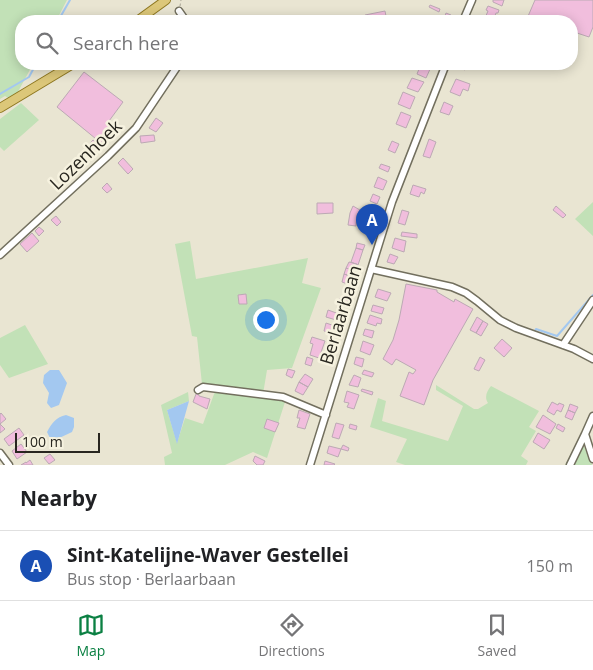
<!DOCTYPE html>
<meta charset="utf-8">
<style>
:root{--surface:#fff;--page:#f6f6f6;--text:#202124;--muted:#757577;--line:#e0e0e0;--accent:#0b8043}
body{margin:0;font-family:"Open Sans",sans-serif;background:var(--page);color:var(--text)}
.scale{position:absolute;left:15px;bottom:12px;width:85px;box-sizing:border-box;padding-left:5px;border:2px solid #28261f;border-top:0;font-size:14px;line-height:18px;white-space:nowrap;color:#28261f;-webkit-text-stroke:4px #f6f2df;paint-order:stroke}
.you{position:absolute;left:265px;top:319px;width:18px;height:18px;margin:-12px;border:4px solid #fff;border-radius:50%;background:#1a73e8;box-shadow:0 0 0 8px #1a73e833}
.badge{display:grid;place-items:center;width:32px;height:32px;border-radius:50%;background:var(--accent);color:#fff;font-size:16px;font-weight:700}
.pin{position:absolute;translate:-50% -41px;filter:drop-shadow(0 1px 2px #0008)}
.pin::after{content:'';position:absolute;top:26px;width:18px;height:15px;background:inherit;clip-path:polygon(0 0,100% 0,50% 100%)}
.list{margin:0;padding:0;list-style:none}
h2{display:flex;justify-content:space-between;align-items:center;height:65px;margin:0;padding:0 20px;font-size:21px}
h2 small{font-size:16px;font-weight:400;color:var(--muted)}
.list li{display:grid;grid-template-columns:32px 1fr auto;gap:15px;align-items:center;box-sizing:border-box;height:70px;padding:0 20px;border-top:1px solid var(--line)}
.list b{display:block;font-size:19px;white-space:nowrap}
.list p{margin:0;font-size:16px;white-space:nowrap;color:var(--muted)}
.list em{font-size:16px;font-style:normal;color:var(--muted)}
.icon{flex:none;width:28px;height:28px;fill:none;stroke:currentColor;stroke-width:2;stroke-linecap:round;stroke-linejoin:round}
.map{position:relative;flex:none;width:593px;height:465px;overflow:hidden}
.search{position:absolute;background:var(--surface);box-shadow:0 2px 12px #0003;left:15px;right:15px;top:15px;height:55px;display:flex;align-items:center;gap:12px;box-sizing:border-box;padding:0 18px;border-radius:20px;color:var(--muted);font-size:19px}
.sheet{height:135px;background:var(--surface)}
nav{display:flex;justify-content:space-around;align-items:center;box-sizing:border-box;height:70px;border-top:1px solid var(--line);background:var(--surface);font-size:14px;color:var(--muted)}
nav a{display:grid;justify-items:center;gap:2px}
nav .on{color:var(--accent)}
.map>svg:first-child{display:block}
</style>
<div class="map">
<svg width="593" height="465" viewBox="0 0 593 465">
<rect width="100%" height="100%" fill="#e9e5d2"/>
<path fill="#c2e1b7" d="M0,0H67L56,21H21V64H33L13,101L5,96L0,99Z
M21,103L39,120L4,151L0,147V119Z
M593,202V236L575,219Z
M190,241L196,279L308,258L302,283L321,288L292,368L267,370L263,394L283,397L285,402L267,458L253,452L225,465H165L164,457L172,453L161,405L188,392L189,401L167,410L177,443L185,418L203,424L217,386L202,384L197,337L192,336L175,244Z
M25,325L48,364L9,378L0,365V338Z
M436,385L474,409H478L488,403C484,397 487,391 491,386L539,411L529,427L536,431L521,456L528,461L526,465H405L396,462L407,439L370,427L378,398L386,401L382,421L448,441L463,406L436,390Z
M580,437L592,465H565Z"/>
<path fill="#a3c8f0" d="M50,370H59L67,383L59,405L51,408L47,403L49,393L43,383L44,375Z
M189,401L177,444L167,410Z
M66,415L74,418V427L72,432L55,440L50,438L47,432C52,423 56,417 66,415Z"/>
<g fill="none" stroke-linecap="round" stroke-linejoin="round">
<path stroke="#a3c8f0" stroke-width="2" d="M58,21L70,0
M0,94L29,77L36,64
M534,332L536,329L557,336L593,295"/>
</g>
<path fill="#f1bedd" stroke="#bca9b4" d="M493,0H504L502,6L493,2Z
M535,0H593V27L589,37L574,32L572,37V21H526Z
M430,5L440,9L439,12L429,7Z
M488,6L499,10L498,13H496L493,21L485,18L488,11L486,10Z
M385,11L387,21H366L365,15Z
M446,13L451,15L449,21H443Z
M421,64L431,67L426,78L417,74Z
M459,64H467L465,70L458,67Z
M84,72L123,102L109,121L115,125L101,143L57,107Z
M412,78L424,82L418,92L407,88Z
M456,79L470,84L468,91L463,89L460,96L450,92Z
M403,92L415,97L410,109L398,104Z
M444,102L453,106L449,115L440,112Z
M401,112L411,116L406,128L396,124Z
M156,118L163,123L156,132L149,128Z
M154,135L155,141L141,143L140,136Z
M429,139L436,142L430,158L423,156Z
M93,140L100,146L94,154L86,147Z
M392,141L399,144L395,153L388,150Z
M123,158L133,169L128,174L118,163Z
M381,164L390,167L388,172L379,168Z
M378,177L387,181L383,190L374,187Z
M107,183L112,189L107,193L102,188Z
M413,185L426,189L424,194L421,192L419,197L410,194Z
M373,194L380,197L377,204L370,201Z
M317,203H333V213L317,214Z
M353,206L360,210L357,215L356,226L348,225L350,213Z
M556,206L566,215L563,218L553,210Z
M402,210L409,212L405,225L398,223Z
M56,216L61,222L57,226L51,220Z
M39,227L44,231L39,236L35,231Z
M402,232L417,234V238L401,236Z
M32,233L39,241L27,252L20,244Z
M395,238L406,241L404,252L392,248Z
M357,243L365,245L363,250L356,248Z
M356,248L363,250L358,265L351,262Z
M390,254L398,257L394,264L387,262Z
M349,262L357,264L355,271L346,268Z
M346,268L355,271L353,277L344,274Z
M344,274L353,277L350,285L342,282Z
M406,284L437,290V292L454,302L455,299L473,309L433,380L424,405L400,396L409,372L413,374L416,370L396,359L392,365L383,359L393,340L399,320Z
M378,289L391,293L387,301L375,297Z
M246,294L247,304H239L238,295Z
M340,298L348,300L346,306L338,304Z
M373,305L384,308L382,314L371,311Z
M328,310L342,315L341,318L337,317L336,320L326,317Z
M370,315L382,319L381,324L377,323L376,326L367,323Z
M477,317L483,321L476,333L470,330Z
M483,321L488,324L481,336L476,333Z
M326,323L335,326L334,328L337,329L335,334L324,331Z
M365,329L374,331L372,338L363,335Z
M312,337L325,341L319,358L310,355L313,344L310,343Z
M502,339L512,348L504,357L494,348Z
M363,341L374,345L370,355L360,351Z
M307,357L313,359L311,366L305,364Z
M356,357L364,359L362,367L354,364Z
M480,357L485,360L479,371L474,369Z
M288,369L295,371L292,378L286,375Z
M364,370L374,373L372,377L362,374Z
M305,374L313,379L308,387L299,382Z
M354,375L361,378L358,387L349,385Z
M299,382L308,387L303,395L295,391Z
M362,389L373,392L372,395L361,391Z
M347,391L359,395L354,409L347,407L349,403L344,402Z
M196,394L199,395V396L210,399L207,409L193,402Z
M552,402L558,405L559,403L564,405L561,412L557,410L554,415L547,411Z
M570,404L578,407L575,413L568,410Z
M299,410L310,414L305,429L297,427L300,418H297Z
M568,410L575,413L572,420L565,417Z
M1,413L6,419L0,424L5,429L0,433V414Z
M543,415L556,424L550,434L536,427Z
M267,419L279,423L275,432L264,428Z
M336,423L344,425L339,439L332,437Z
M350,424L357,426L356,430L349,428Z
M558,424L565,428L563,432L556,428Z
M19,428L24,435L9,446L4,439Z
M538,433L550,440L544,449L533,442Z
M21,444L27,452L17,459L12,451Z
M343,445L349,448L348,451L341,449Z
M329,446L341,449L338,457L327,453Z
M50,454L55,460L49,464L44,458Z
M255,456L265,461L263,465H257L253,461Z
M30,460L33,465H21L26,462V463Z
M325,461L335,464L334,465H324Z"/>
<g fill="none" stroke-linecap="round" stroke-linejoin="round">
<g stroke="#726f5e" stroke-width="9">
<path id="minor" d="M179,11L186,21
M463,21L472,0
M0,255L108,156L136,128L179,64
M371,269L452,287L466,293L477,301L500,320L516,328L574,349L593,359
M563,345L593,300
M198,390L203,387L283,397L326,415
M593,416L585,434L593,459
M0,453L9,465
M310,465L392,202L446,64
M570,465L585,434"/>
</g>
<g stroke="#8e771f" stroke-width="10">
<path id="major" d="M137,21L166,0
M0,108L73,64"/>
</g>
<path stroke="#a8a495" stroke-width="1" stroke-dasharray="2.5 2.5" stroke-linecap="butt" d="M180,6L181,0"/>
<use href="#minor" stroke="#fff" stroke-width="6"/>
<use href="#major" stroke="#dcc779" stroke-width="8"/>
</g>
<g text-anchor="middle" stroke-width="5" stroke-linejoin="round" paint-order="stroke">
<g font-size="18" fill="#28261f" stroke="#f6f2df">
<text transform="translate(86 155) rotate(-44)" y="6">Lozenhoek</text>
<text transform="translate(341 315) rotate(-73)" y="6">Berlaarbaan</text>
</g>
</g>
</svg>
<div class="scale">100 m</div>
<div class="you"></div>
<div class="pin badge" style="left:372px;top:245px;background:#1a4fb4">A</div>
<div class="search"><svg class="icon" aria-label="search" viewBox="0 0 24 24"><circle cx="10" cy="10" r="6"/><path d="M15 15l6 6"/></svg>Search here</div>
</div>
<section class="sheet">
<h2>Nearby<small></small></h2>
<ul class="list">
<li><span class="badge" style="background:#1a4fb4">A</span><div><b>Sint-Katelijne-Waver Gestellei</b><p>Bus stop · Berlaarbaan</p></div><em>150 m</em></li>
</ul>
</section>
<nav>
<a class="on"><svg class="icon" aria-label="map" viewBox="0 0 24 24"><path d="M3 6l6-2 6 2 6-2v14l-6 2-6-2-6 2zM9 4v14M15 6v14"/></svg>Map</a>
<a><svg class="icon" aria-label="directions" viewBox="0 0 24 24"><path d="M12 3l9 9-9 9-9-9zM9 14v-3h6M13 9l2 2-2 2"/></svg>Directions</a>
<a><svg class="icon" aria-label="saved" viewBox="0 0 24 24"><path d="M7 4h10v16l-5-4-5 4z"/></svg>Saved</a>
</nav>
